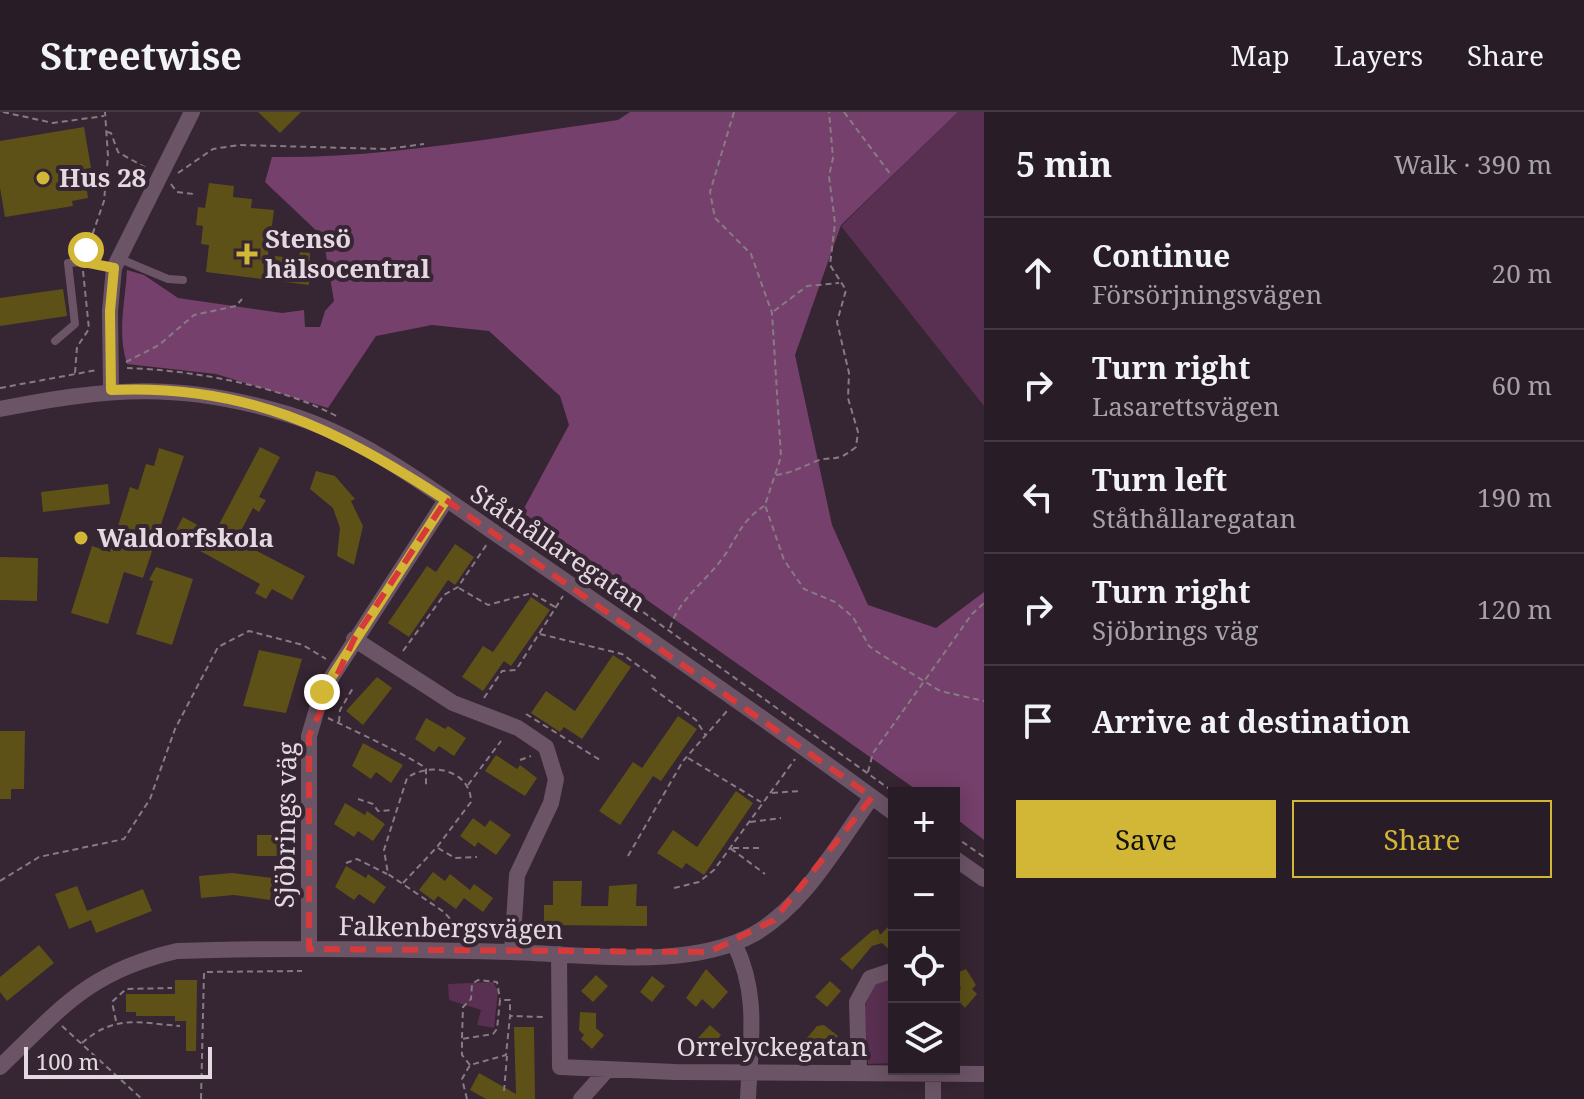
<!DOCTYPE html>
<meta charset="utf-8">
<style>
:root{--surface:#281c26;--page:#30252e;--text:#f1f3f6;--muted:#a5a1a7;--line:#443a43;--accent:#d2b635}
body{margin:0;font-family:"Noto Serif",serif;background:var(--page);color:var(--text)}
.controls{position:absolute;right:24px;bottom:24px;display:grid;overflow:hidden;border-radius:0px;box-shadow:0 4px 20px #0003}
.controls button{width:72px;height:72px;display:grid;place-items:center;padding:0;border:0;border-bottom:2px solid var(--line);background:var(--surface);color:var(--text);font:40px sans-serif}
.scale{position:absolute;left:24px;bottom:20px;width:188px;box-sizing:border-box;padding-left:8px;border:4px solid #e4d9e1;border-top:0;font-size:22px;line-height:28px;white-space:nowrap;color:#e4d9e1;-webkit-text-stroke:6px #362532;paint-order:stroke}
.stop{position:absolute;width:24px;height:24px;margin:-18px;border:6px solid #d2b635;border-radius:50%;background:#fff}
.stop.end{background:#d2b635;border-color:#fff;box-shadow:0 2px 8px #0008}
.list{margin:0;padding:0;list-style:none}
h2{display:flex;justify-content:space-between;align-items:center;height:104px;margin:0;padding:0 32px;font-size:34px}
h2 small{font-size:26px;font-weight:400;color:var(--muted)}
.list li{display:grid;grid-template-columns:52px 1fr auto;gap:24px;align-items:center;box-sizing:border-box;height:112px;padding:0 32px;border-top:2px solid var(--line)}
.list b{display:block;font-size:30px;white-space:nowrap}
.list p{margin:0;font-size:26px;white-space:nowrap;color:var(--muted)}
.list em{font-size:26px;font-style:normal;color:var(--muted)}
.actions{display:flex;gap:16px;padding:24px 32px}
.actions a{flex:1;padding:18px 0;border:2px solid var(--accent);border-radius:0px;text-align:center;font-size:28px;color:var(--accent)}
.actions .main{background:var(--accent);color:#111}
.icon{flex:none;width:44px;height:44px;fill:none;stroke:currentColor;stroke-width:2;stroke-linecap:round;stroke-linejoin:round}
.map{position:relative;flex:none;width:984px;height:987px;overflow:hidden}
header{display:flex;align-items:center;gap:48px;box-sizing:border-box;height:112px;padding:0 40px;background:var(--surface);border-bottom:2px solid var(--line)}
header strong{font-size:38px}
nav{display:flex;gap:44px;margin-inline-start:auto;font-size:28px}
main{display:flex}
aside{flex:1;background:var(--surface)}
.map>svg:first-child{display:block}
</style>
<header>
<strong>Streetwise</strong>
<nav><a>Map</a><a>Layers</a><a>Share</a></nav>
</header>
<main>
<div class="map">
<svg width="984" height="987" viewBox="0 0 984 987">
<rect width="100%" height="100%" fill="#362532"/>
<path fill="#593051" d="M958,0H984V294L841,114Z
M886,866L894,867V951L868,952L864,897L873,873Z
M493,870L498,879L494,916L477,913L481,898L449,888L448,872Z"/>
<path fill="#75406b" d="M630,0H958L841,113L795,243L832,413L868,493L936,516L984,480V728L954,705V681H921L522,400L569,313L560,284L489,219L432,213L376,224L328,296L216,262L127,252C117,220 125,192 127,158L144,163L178,186L282,201L304,198L305,215H320L325,199L334,189L323,125L265,70L272,45C389,46 503,24 618,8Z"/>
<path fill="#5d5118" d="M258,0H301L280,21Z
M84,15L91,56L84,57L88,86L72,89L73,94L5,105L0,76V29Z
M209,71L234,74L233,85L252,87L251,96L274,98L268,143L298,147L300,140L310,141L309,173L206,160L209,133L201,132L203,114L196,113L198,95L205,96Z
M63,177L67,204L0,214V186Z
M260,335L280,345L259,385L266,388L259,400L253,396L236,428L305,464L292,488L272,477L266,487L255,481L260,472L173,424L183,405L214,422Z
M159,336L184,344L143,466L124,460L108,512L71,501L92,434L110,440L130,375L138,378L146,352L154,354Z
M316,359L335,364L355,387L351,389L363,414L354,453L337,444L340,416L333,396L310,377Z
M108,372L110,392L43,400L41,380Z
M455,432L474,445L455,473L448,468L409,525L388,511L427,454L436,460Z
M0,445L38,446L37,489L0,488Z
M156,455L193,467L172,533L136,522L153,469L149,468Z
M531,485L550,498L511,554L504,549L483,579L462,565L483,534L493,540Z
M259,538L302,547L286,601L243,594Z
M613,543L631,555L582,627L564,615L560,620L531,601L546,579L575,599Z
M377,565L392,576L363,613L346,599Z
M678,604L697,617L661,669L653,664L620,713L599,699L633,650L642,656Z
M426,606L445,617L448,614L466,626L454,644L439,634L434,640L415,627Z
M0,619H25L24,677H11V687H0Z
M363,631L403,653L391,671L376,660L371,667L352,654Z
M496,643L517,657L520,653L537,666L525,684L485,659Z
M736,679L753,691L704,763L686,751L682,757L657,741L673,718L697,735Z
M345,691L365,703L367,699L385,712L373,729L358,719L354,725L334,712Z
M473,706L485,715L490,708L511,723L496,743L478,730L475,735L460,724Z
M257,723H281V744H257Z
M346,754L366,766L368,762L386,775L374,792L359,782L354,788L335,775Z
M433,760L445,769L450,762L470,778L474,772L493,786L483,800L464,786L456,797L438,784L434,789L419,778Z
M232,761L273,766L270,788L234,783L201,786L199,764Z
M553,769H582L581,794H608L609,774L637,772L636,794H647V814L544,813V793H553Z
M77,774L87,799L143,777L152,799L96,821L91,808L69,817L55,782Z
M888,815L894,821V842L882,831L872,834L852,858L840,847L872,819L878,817L880,823Z
M39,833L54,851L7,889L0,880V865Z
M706,857L728,880L713,897L702,887L696,895L686,886Z
M966,857L976,873L972,877L977,882L965,896L954,884L961,876L955,862Z
M596,863L608,874L593,890L581,879Z
M652,864L665,874L652,890L640,880Z
M175,868H197L196,939H186V909H175V904H136V900H126V882H175Z
M830,869L841,879L827,895L815,885Z
M580,900L596,901V916L604,923L592,937L581,927L584,923L579,918Z
M710,913L721,923L718,927L721,930L712,941L696,928Z
M824,913L838,924L825,940L818,933L812,941L802,932L817,914Z
M514,915H534L535,987H486L470,978L479,961L516,982Z"/>
<g fill="none" stroke-linecap="round" stroke-linejoin="round">
<path stroke="#887a84" stroke-width="2" stroke-dasharray="6 4" stroke-linecap="butt" d="M3,0L53,11L104,4
M734,0L710,80L715,106L751,142L772,201L781,345L765,393L784,448L804,477L835,490L853,505L869,534L882,543L940,579L984,589
M844,0L891,63
M107,20L111,21L118,40L146,56
M178,61L213,37L239,33L387,37L424,32
M171,72L177,80L194,82
M86,141L104,89L108,44L105,0
M774,199L807,174L839,171
M126,250L159,233L194,203L236,194L242,187
M127,256C191,258 282,274 338,305
M75,261L77,235L89,217L83,159
M0,276L97,258
M776,363C791,361 800,356 814,350C833,342 834,353 856,335L858,320L848,286L849,261L837,210L846,178L830,153L835,111L829,64L833,46L829,0
M477,389L604,472L895,681
M459,476L488,493L532,481L555,495
M670,516C679,487 704,471 722,447C738,425 740,410 764,394
M540,522L622,542L658,568
M403,539L444,483L458,475L487,432
M652,576L696,608L706,624
M484,586L502,559L516,558L563,484
M526,602L600,648
M328,606C342,613 422,650 426,657V676
M339,610L340,598L353,576
M688,646L761,690
M520,648L531,644
M868,660L873,641L972,502L984,491
M468,673L501,629
M772,681L800,679
M358,687L373,692L378,699L393,698
M750,710L781,706
M954,724L984,745
M438,736L455,746L477,745
M759,736H730L765,762
M628,744L683,649L727,599
M346,751L357,747L387,762
M0,769L39,745L124,727L150,687L175,617L218,535L249,519L303,533L326,547
M403,771L437,735L471,690C471,658 430,649 407,666L384,738L388,762L444,800L458,816
M674,776L699,770L714,758L795,647
M116,909L112,890L126,877L172,876
M62,914L142,987
M462,926L463,895L471,887L472,872L478,868L497,870L500,887
M82,931C115,902 139,911 180,914
M470,953L462,943V927L493,922L497,917L500,888H510V903
M504,979L507,944
M201,987L204,860L302,859
M467,987L462,967L470,953L506,943L510,904L546,905"/>
<path stroke="#6c5467" stroke-width="8" d="M118,146L168,167L183,168
M55,229L75,212L68,151L84,150L114,156"/>
<path stroke="#6c5467" stroke-width="16" d="M111,278L110,199L114,156L192,0
M0,297C109,276 178,269 287,302C371,327 445,388 517,436C644,523 770,610 894,701
M354,527L453,591L518,616L546,635L556,667L551,691L517,763L512,840
M954,746L984,767
M734,831C760,883 750,931 748,987
M309,837V624L322,580L446,388
M559,842L560,955L675,960L984,962
M0,955C62,895 90,859 177,839C288,835 399,837 510,840C585,842 687,859 754,822C805,793 838,731 872,685
M859,959L857,890L870,866L894,858
M581,987L607,958
M933,987V957"/>
</g>
<g fill="none" stroke-linecap="round" stroke-linejoin="round">
<path stroke="#d2b635" stroke-width="10" d="M86,138L84,150L114,156L110,199L111,278C246,272 335,316 446,388L322,580"/>
</g>
<path fill="none" stroke="#d73a3a" stroke-width="6" stroke-dasharray="16 10" stroke-linejoin="round" d="M446,388L872,685L774,808L709,840L309,837V624L354,527Z"/>
<g fill="#d2b635" stroke="#362532" stroke-width="3">
<circle cx="43" cy="66" r="8"/>
<path d="M243 130h8v8h8v8h-8v8h-8v-8h-8v-8h8z"/>
<circle cx="81" cy="426" r="8"/>
</g>
<g text-anchor="middle" stroke-width="8" stroke-linejoin="round" paint-order="stroke">
<g font-size="26" font-weight="bold" fill="#e4d9e1" stroke="#362532" text-anchor="start">
<text x="59" y="75">Hus 28</text>
<text x="265" y="136">Stensö<tspan x="265" dy="30">hälsocentral</tspan></text>
<text x="97" y="435">Waldorfskola</text>
</g>
<g font-size="26" fill="#e4d9e1" stroke="#362532">
<text transform="translate(558 436) rotate(34)" y="9">Ståthållaregatan</text>
<text transform="translate(286 713) rotate(-89)" y="9">Sjöbrings väg</text>
<text transform="translate(451 816) rotate(1)" y="9">Falkenbergsvägen</text>
<text x="772" y="944">Orrelyckegatan</text>
</g>
</g>
</svg>
<div class="controls">
<button>+</button>
<button>−</button>
<button><svg class="icon" aria-label="locate" viewBox="0 0 24 24"><circle cx="12" cy="12" r="6"/><path d="M12 2v4M12 18v4M2 12h4M18 12h4"/></svg></button>
<button><svg class="icon" aria-label="layers" viewBox="0 0 24 24"><path d="M12 4l9 5-9 5-9-5zM3 14l9 5 9-5"/></svg></button>
</div>
<div class="scale">100 m</div>
<div class="stop" style="left:86px;top:138px"></div>
<div class="stop end" style="left:322px;top:580px"></div>
</div>
<aside>
<h2>5 min<small>Walk · 390 m</small></h2>
<ul class="list">
<li><svg class="icon" aria-label="ahead" viewBox="0 0 24 24"><path d="M12 20V5M6 11l6-6 6 6"/></svg><div><b>Continue</b><p>Försörjningsvägen</p></div><em>20 m</em></li>
<li><svg class="icon" aria-label="right" viewBox="0 0 24 24"><path d="M7 20v-9h11M14 6l5 5-5 5"/></svg><div><b>Turn right</b><p>Lasarettsvägen</p></div><em>60 m</em></li>
<li><svg class="icon" aria-label="left" viewBox="0 0 24 24"><path d="M17 20v-9H6M10 6l-5 5 5 5"/></svg><div><b>Turn left</b><p>Ståthållaregatan</p></div><em>190 m</em></li>
<li><svg class="icon" aria-label="right" viewBox="0 0 24 24"><path d="M7 20v-9h11M14 6l5 5-5 5"/></svg><div><b>Turn right</b><p>Sjöbrings väg</p></div><em>120 m</em></li>
<li><svg class="icon" aria-label="arrive" viewBox="0 0 24 24"><path d="M6 21V4h12l-3 4 3 4H6"/></svg><div><b>Arrive at destination</b></div></li>
</ul>
<div class="actions"><a class="main">Save</a><a>Share</a></div>
</aside>
</main>
